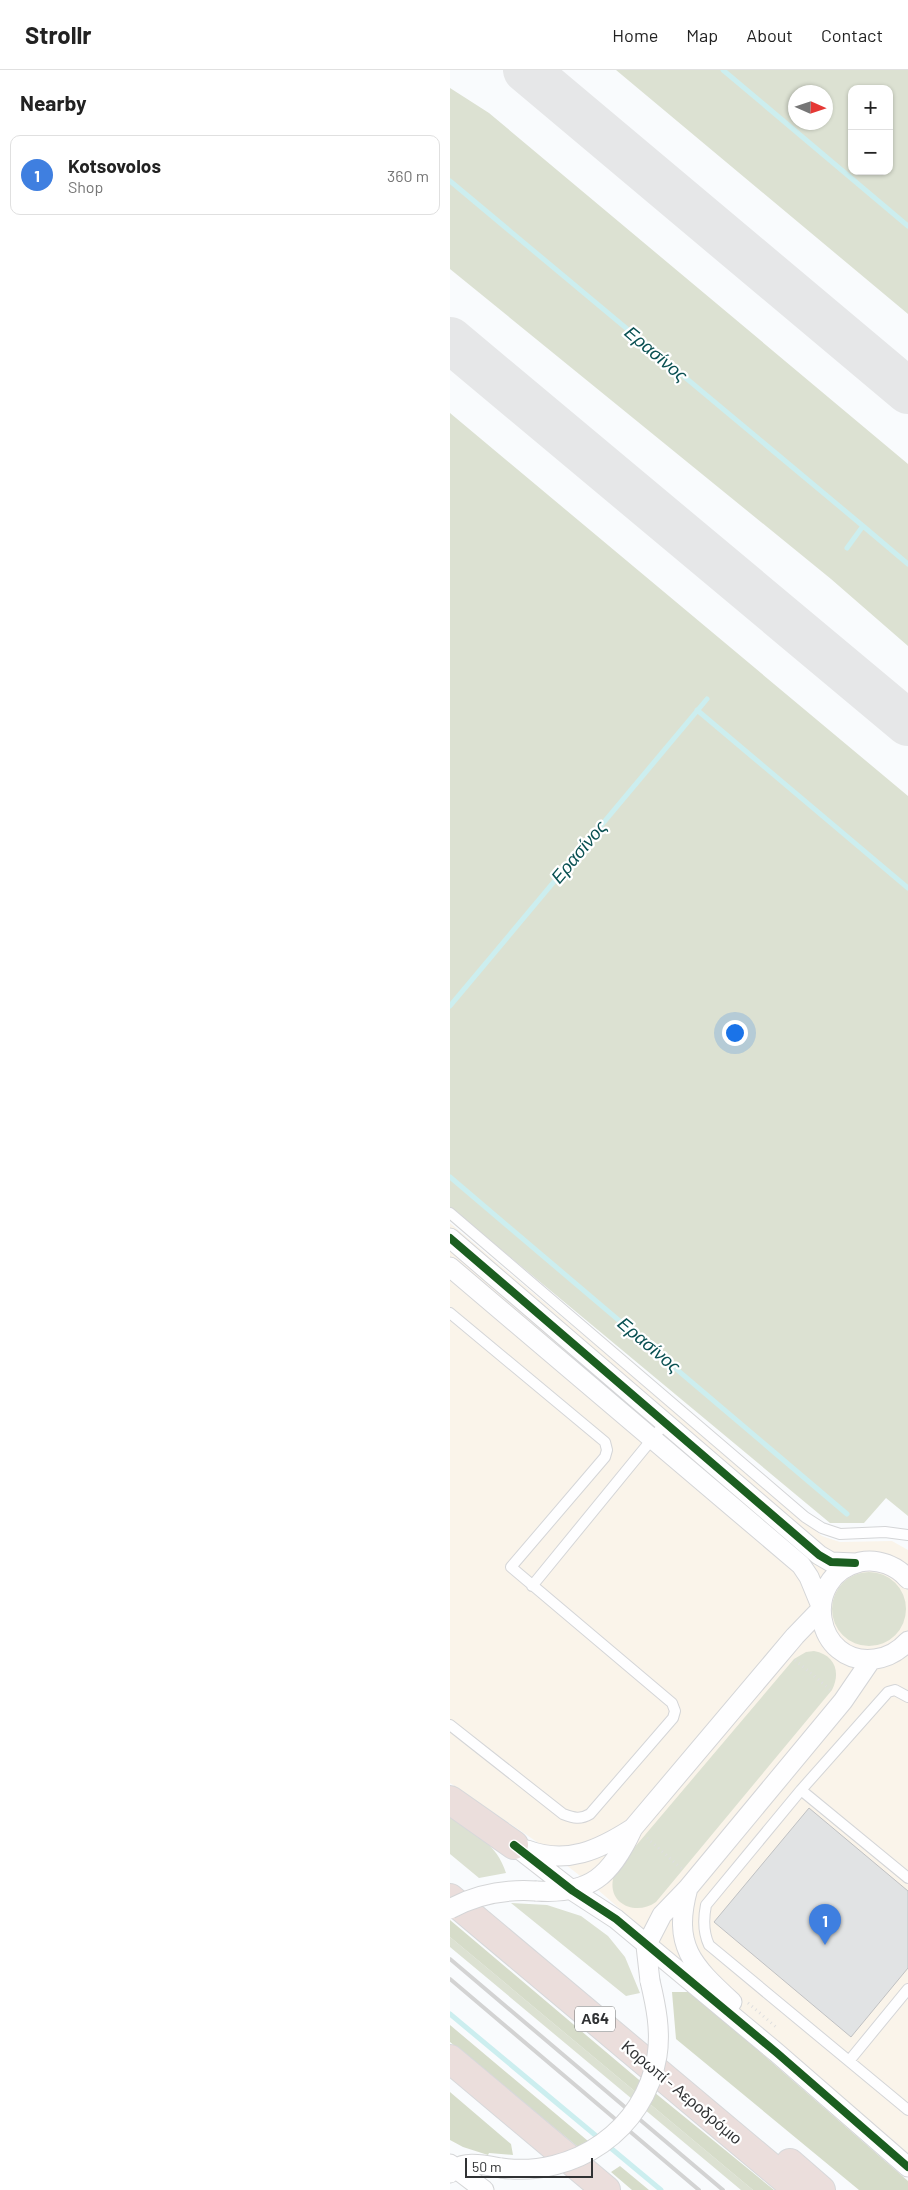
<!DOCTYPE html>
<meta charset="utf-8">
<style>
:root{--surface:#fff;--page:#f2f2f2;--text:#222;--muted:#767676;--line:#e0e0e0;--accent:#1a73e8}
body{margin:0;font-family:Barlow,sans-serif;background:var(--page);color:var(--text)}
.controls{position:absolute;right:15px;top:15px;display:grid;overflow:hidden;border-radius:10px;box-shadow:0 1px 4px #0004}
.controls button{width:45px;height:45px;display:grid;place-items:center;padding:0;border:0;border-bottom:1px solid var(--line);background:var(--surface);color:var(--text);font:25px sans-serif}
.compass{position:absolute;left:338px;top:15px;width:45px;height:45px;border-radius:50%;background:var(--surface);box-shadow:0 1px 4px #0004;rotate:93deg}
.scale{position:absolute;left:15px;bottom:12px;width:128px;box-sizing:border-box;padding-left:5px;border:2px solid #303234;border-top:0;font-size:14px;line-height:18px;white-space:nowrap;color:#303234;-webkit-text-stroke:4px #fff;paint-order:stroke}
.you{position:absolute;left:284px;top:962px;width:18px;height:18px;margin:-12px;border:4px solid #fff;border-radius:50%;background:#1a73e8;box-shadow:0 0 0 8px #1a73e833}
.badge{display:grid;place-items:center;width:32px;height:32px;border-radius:50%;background:var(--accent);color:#fff;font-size:16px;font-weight:700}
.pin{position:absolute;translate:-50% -41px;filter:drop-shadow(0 1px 2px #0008)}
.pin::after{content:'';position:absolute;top:26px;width:18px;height:15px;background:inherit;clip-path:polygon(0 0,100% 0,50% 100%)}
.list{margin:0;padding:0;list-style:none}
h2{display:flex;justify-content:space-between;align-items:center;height:65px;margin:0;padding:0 20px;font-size:21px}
h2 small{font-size:16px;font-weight:400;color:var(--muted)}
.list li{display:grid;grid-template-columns:32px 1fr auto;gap:15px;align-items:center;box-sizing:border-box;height:80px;margin:0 10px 10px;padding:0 10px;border:1px solid var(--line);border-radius:10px}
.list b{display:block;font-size:19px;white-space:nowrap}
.list p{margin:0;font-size:16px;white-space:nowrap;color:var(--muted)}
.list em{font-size:16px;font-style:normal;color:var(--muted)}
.map{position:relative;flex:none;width:458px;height:2120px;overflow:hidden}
header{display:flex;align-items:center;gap:30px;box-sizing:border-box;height:70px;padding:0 25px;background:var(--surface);border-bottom:1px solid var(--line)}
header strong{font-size:24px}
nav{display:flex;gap:28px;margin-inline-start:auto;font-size:18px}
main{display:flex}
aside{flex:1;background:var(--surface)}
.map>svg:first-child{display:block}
</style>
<header>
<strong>Strollr</strong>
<nav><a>Home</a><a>Map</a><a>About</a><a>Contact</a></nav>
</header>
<main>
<aside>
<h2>Nearby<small></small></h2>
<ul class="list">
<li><span class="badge" style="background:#3f7fe0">1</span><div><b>Kotsovolos</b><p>Shop</p></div><em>360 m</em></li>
</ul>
</aside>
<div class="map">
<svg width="458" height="2120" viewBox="0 0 458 2120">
<rect width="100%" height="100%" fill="#f9fbfd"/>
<path fill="#faf4ea" d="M0,1153L372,1466L390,1472L442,1471L458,1480V2088L148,1820L87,1772L0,1713Z"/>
<path fill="#dce1d2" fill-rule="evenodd" d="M166,0H458V244ZM402,19H439V101H402ZM346,22H376V52H346Z
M0,18L39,43L458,394V576L381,509L0,199Z
M0,343L458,726V1446L436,1428L414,1453H380L0,1137Z
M382 1539a37 37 0 1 1 74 0a37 37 0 1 1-74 0Z
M364,1581C385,1585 391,1602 382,1620L206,1832C187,1846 158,1835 163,1809C165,1802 169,1797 173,1791L344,1589L356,1582Z
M0,1746C24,1762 47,1774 56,1803L29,1808L0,1784Z
M61,1833L97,1835L131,1846L158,1866L175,1887L190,1923L176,1926Z
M0,1867L303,2120H291L0,1877Z"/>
<path fill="#d6dcc9" d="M0,1850L188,2009L324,2120H303L0,1867Z
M222,1922H241L458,2111V2120H409L226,1969Z
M0,1955L138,2071L128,2077L0,1972Z
M0,2022L61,2074L63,2085L39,2083L38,2085L13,2077L0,2070Z
M170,2096L199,2120H182L161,2102Z"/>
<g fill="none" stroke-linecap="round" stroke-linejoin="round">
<path stroke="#cceeef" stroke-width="5" d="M273,0L458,156
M0,111L413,456
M397,478L413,456L458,494
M247,640L458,818
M0,936L257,629
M0,1107L397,1444
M0,1944L211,2120"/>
<path stroke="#e6e7e8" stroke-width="46" d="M76,0L458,321
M0,270L458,653"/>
</g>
<path fill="#e1e3e4" stroke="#bfc0c2" d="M359,1738L458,1821V1898L401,1967L264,1852Z"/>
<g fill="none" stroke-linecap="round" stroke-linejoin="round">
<g stroke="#d4d5d7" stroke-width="12">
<path id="lane" d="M0,1143L355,1447L372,1458L390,1464L435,1462L458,1465
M0,1243L155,1372L157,1380L155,1387L61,1497L222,1633L225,1641L223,1648L140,1744C130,1750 124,1748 113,1744L0,1655
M82,1516L216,1352
M458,1627L445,1620L438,1622L351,1720L256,1835C253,1850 253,1862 259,1875L458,2040
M351,1720L458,1808
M399,1991L458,1919"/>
</g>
<g stroke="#d4d5d7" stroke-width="21">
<path id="street" d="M0,1168L369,1485L381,1492L405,1493
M0,1197L351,1495L359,1507L371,1536
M458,1509C447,1496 428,1488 410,1492C349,1507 365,1597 425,1589C439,1587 449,1581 458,1571
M64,1775L123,1821L166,1849L327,1983L458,2097
M77,1780C117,1795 149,1780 183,1758
M86,1821C140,1825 161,1806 183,1758L345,1566L371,1539
M200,1911L196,1876L212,1845L238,1818
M282,1932C242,1895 222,1876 238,1818L393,1631L421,1590
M0,2094L34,2120
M0,2103C12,2089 35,2095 51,2098"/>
</g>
<g stroke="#d7d8da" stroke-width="30">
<path id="highway" d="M0,1730L64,1775
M0,1828L348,2120
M0,1989L156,2120
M340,2093L371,2120"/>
</g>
<path stroke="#dedede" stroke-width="3" stroke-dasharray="1 4" stroke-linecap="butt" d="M345,1590L381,1620
M197,1768L233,1800
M298,1933L326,1957"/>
<use href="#lane" stroke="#fefeff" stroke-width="10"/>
<use href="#street" stroke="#fefeff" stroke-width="19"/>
<use href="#highway" stroke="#ebdedc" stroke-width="28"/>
<path stroke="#d3d3d3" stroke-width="4" d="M0,1889L273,2120
M0,1909L249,2120"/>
<g stroke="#d4d5d7" stroke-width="21" stroke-linecap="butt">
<path id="street-bridge" d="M0,1839C27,1824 56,1819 86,1821
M51,2098C124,2108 195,2060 207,1986C211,1961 206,1936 200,1911"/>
</g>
<use href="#street-bridge" stroke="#fefeff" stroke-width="19"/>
<g stroke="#fff" stroke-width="11">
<path id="cycleway" d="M0,1168L369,1485L381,1492L405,1493
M64,1775L123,1821L166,1849L327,1983L458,2097"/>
</g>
<use href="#cycleway" stroke="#1b5e20" stroke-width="8"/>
</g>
<g text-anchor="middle" stroke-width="4.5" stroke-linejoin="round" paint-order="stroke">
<rect fill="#fff" stroke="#6e7071" stroke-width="1" x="125" y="1936.5" width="40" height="25" rx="4"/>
<g font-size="15" font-weight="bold" fill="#303234">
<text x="145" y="1954">Α64</text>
</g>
<g font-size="16" fill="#303234" stroke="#fff">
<text transform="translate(232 2022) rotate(40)" y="6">Κορωπί - Αεροδρόμιο</text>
</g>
<g font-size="18" font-style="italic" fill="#095052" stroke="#fff">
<text transform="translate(206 284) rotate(40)" y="6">Ερασίνος</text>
<text transform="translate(129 782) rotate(-50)" y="6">Ερασίνος</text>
<text transform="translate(199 1275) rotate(40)" y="6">Ερασίνος</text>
</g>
</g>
</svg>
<div class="controls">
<button>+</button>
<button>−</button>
</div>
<svg class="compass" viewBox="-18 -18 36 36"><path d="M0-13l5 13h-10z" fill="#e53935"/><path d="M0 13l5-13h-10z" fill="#767676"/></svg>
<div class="scale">50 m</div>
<div class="you"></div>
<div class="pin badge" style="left:375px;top:1875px;background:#3f7fe0">1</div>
</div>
</main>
